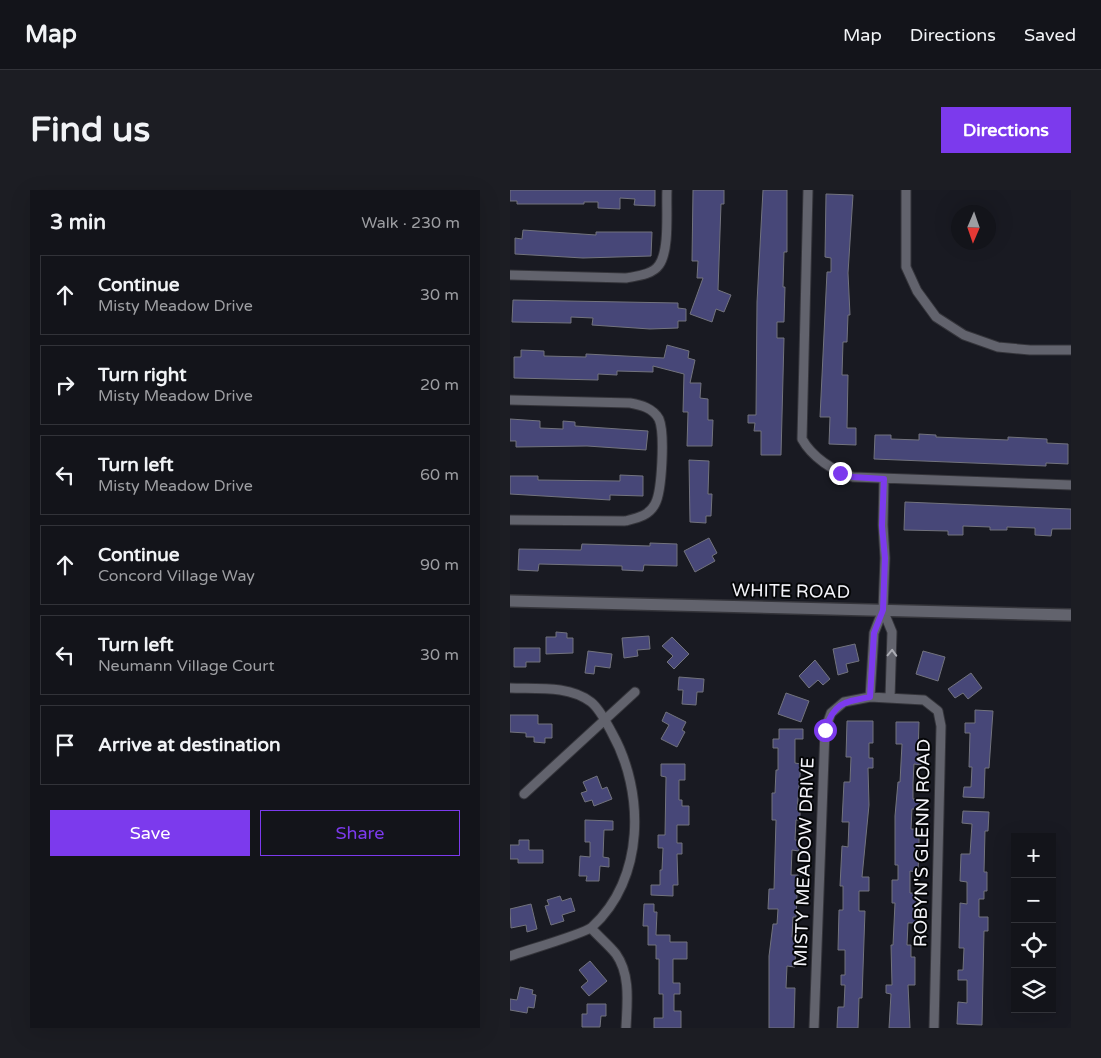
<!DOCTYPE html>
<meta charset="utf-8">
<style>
:root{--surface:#13141a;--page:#1c1d23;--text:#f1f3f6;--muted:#9d9ea2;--line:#323339;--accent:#7c3aed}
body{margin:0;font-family:"Varela Round",sans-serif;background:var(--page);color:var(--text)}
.controls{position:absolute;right:15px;bottom:15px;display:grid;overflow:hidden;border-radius:0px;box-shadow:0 5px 20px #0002}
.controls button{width:45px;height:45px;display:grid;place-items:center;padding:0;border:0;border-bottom:1px solid var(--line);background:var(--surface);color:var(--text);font:25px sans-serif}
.compass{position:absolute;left:441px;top:15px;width:45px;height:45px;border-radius:50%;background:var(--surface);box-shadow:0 5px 20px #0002;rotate:182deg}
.stop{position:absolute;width:15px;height:15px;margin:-11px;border:4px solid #7c3aed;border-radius:50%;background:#fff}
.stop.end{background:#7c3aed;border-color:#fff;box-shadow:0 1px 5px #0008}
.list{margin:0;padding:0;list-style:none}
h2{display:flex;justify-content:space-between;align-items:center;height:65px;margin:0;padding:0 20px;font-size:21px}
h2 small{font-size:16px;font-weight:400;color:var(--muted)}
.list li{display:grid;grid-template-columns:32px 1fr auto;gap:15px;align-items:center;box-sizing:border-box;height:80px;margin:0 10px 10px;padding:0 10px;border:1px solid var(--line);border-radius:0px}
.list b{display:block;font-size:19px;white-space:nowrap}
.list p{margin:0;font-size:16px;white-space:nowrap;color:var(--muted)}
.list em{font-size:16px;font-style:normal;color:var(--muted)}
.actions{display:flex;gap:10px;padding:15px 20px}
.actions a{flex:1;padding:11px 0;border:1px solid var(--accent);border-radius:0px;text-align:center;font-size:18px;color:var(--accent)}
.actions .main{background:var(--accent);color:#fff}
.icon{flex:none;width:28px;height:28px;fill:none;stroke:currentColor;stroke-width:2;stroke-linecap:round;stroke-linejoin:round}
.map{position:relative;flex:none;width:561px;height:838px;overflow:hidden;border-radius:0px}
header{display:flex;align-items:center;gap:30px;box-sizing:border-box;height:70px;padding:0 25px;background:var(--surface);border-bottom:1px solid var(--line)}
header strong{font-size:24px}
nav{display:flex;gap:28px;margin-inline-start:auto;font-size:18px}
.intro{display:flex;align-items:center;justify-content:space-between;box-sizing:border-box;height:120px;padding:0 30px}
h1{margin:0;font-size:35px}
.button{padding:12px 22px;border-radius:0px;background:var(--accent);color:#fff;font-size:18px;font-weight:700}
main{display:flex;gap:30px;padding:0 30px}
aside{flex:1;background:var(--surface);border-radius:0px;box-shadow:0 5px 20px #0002}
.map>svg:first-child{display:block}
</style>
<header>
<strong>Map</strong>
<nav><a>Map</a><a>Directions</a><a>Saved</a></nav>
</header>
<div class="intro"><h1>Find us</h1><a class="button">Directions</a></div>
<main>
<aside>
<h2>3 min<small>Walk · 230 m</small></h2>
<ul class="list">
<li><svg class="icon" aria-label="ahead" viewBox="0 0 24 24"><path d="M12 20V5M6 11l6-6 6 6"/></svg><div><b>Continue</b><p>Misty Meadow Drive</p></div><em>30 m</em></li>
<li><svg class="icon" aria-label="right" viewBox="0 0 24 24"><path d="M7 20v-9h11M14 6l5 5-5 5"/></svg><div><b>Turn right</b><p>Misty Meadow Drive</p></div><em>20 m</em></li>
<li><svg class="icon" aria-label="left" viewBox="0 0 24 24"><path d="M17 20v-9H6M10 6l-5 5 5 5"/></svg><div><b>Turn left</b><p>Misty Meadow Drive</p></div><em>60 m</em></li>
<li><svg class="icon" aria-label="ahead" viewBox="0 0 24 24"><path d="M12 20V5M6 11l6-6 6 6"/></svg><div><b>Continue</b><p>Concord Village Way</p></div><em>90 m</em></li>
<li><svg class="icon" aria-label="left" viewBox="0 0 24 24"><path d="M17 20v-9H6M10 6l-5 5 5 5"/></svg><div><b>Turn left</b><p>Neumann Village Court</p></div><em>30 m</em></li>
<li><svg class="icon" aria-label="arrive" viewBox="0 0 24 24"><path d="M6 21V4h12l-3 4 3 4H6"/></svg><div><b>Arrive at destination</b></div></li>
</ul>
<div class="actions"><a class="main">Save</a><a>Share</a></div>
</aside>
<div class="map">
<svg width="561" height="838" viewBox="0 0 561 838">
<rect width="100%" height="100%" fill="#191a22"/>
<path fill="#474778" stroke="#72737d" d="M0,0H145V16L124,15L125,9L110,8V19L88,18V12H74V14H7V11H0Z
M183,0H214V14H211L208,100L221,105L214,122L206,119L202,132L180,124L193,88H187L188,71H182Z
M253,0H277V62H274L273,97H275L274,132H267V148H274L271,265H251V241H244L245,233H238V225H246L247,112Z
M316,4L343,5L338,83L340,125H338L337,152H333L332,185H338L337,238H346V255L319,254L320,227H310L317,82H321V68L315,67Z
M13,40L86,45V42H142L141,66L73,68L5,64V48L12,49Z
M3,110L168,113V118L176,119V131H168V138L140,139L82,135L83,128L61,127V133L2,132Z
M157,155L179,161L178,168L185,170L180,193H191L190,208L198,209V230H203L202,256H177L178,222H173L174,184L143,176V182L107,181V185L88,184V190L4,188V167H11V160L34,161V166L76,167V164L154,168Z
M0,229L30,231V238L53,239V231L65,232V236L138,241L136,260L77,256L6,257V251H0Z
M409,244L426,245V247L498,250V247L537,249V253L558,254V274L536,273V276L364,269L365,245H381V249L409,250Z
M179,270L199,271L198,304H202L201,326H196V333L180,332Z
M110,285L133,286V306L100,305V310L0,304V286H28V290L110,291Z
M395,312L561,319V339H542L541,346L525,345V338L497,337V340H480V337L453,336V345H438V341L394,340Z
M199,348L207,363L202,366L205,371L185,382L174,361Z
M140,353L167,354V376L134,375L133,381L112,380V376L29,374L28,381L8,380L9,359L71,360L72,354L140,356Z
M46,442L57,443V448H63V463L36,464V447H46Z
M139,446L140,459L127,460L128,466L114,468L112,448Z
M162,447L179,464L164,479L157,472L163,466L152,456Z
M345,454L349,471L336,474L338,482L328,485L323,459Z
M4,458H30V472H16V477H4Z
M78,461L102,464L100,478L85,476L84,484L75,483Z
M413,461L435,467L428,491L406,484Z
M305,470L320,489L313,495L308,490L299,498L289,486Z
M461,483L472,498L458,509L453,503L445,508L438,499Z
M169,487L194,489L193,502H187L186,515L172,514L173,500H168Z
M276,503L299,511L291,532L268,524Z
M465,520L483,521L479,578H475L474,608L453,607L454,597H461L462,577H459L460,543H455V533H465Z
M156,522L176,532L172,540L175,542L167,557L151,549L159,535L152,531Z
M0,525H28V534H42V548H35V553L24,552V547H16V543L0,542Z
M337,531H363V553H359V568H363V578H358L359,615L352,687H359V701H349V721H355L352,808H349L348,838H327L328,817H334L335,795H331V785H335V760H328L329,720H333V696H330L332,656L338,657L339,632H332L334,592H340L341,567H336Z
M386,532H409L408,565H412L411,575L404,574L403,593V609H410V619H402L401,639H409V659L408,682L400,681V703H408L407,733H398L397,755H401V767H405V795H398L400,838H379L381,804L376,803V795H382L381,755H383L385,713H382V690H388V675H385V626L388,592H390L392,554H386Z
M269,539H293V549H285V573L291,574L287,620H290V630H286L285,650H289V661L282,660L281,685H288L286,727H283L282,747H286L285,777L277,776L276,798H285L284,838H259V766L263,734H267L268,719H258L259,699H264L266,630H262V603H265L266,580H268V558H263V549H269Z
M151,574H175V590H169V610H172V616H179V635H167V653H172V664H167L168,695H163V706L141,705V695H150V680H152L153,658H148V645H155L156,587L151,586Z
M87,586L92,599L97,597L102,609L84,616L82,610L75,612L71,603L77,601L73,592Z
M453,621L479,622L478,641H475L474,682H477V701H474V709H469V727H478V741H474L472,835L447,834L448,812L457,813V790H448V780H453L454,758H449L450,713L457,714V692L450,691L451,664H460L462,634L452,633Z
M75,630L103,631V640H94L93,667L99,668V677L90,676L89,691H76L77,686H69L70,666L80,667V652H75Z
M9,650H19V660H33V673H8V669H0V655H9Z
M50,706L52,711L61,708L65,721L52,725L54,731L41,735L35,716L39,715L37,710Z
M21,714L27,739L17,742L16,735L1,738L0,719Z
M134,714H144V722H147L146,745H160V752H177V769H163V793H170V804H164V821H171V838H144V828H153V804H149V769H146V755H138V736H133Z
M80,771L97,791L79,806L71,797L78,791L69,780Z
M10,797L23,800L22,804L26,805L24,818L18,817L17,823L0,820V809L7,810Z
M77,814H96V826H91L90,837H72V824H77Z"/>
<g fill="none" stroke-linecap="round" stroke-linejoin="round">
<g stroke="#35353b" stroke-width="11">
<path id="minor" d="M298,0L292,249C302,267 323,281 343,287L561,295
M396,0V77L407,101L426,127L454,145L488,157L520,160H561
M0,85L116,88C126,86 142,85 149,75C160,60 156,19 157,0
M0,210L120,213C131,215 143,218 149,229C155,243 152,302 145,314C139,326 127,328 115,331L0,330
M373,420L382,442L380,508
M0,498C26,499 59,495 81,512C90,519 97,534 102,543C135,602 135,689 82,737C74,744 14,761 0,766
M360,507L364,443L373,420L375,368L373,335L374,289
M14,604L125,502
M81,738C89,747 99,755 106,764C121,785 117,814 116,838
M304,838L315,540L321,523L334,512L360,507L414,510L428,521L431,536L424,838"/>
</g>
<g stroke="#35353b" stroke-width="14">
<path id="tertiary" d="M0,411L561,425"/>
</g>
<use href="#minor" stroke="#62636d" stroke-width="9"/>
<use href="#tertiary" stroke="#62636d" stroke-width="11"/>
</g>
<defs><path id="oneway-chevron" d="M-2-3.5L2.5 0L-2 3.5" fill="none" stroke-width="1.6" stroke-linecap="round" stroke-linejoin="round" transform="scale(1.25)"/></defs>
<use stroke="#abacb4" href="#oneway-chevron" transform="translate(382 463) rotate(-88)"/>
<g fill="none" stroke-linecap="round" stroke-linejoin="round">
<path stroke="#7c3aed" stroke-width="6" d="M315,540C324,513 333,512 360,507L364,443L373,420L375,368L372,336L374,289L343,287L330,283"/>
</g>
<g text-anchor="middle" stroke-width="4" stroke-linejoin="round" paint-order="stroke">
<g font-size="18" fill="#f4f4fa" stroke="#050608">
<text transform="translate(281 401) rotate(1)" y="6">WHITE ROAD</text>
<text transform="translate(412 653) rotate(-89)" y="6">ROBYN'S GLENN ROAD</text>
<text transform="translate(294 672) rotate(-88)" y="6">MISTY MEADOW DRIVE</text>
</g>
</g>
</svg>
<div class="controls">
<button>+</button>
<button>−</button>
<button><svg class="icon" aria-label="locate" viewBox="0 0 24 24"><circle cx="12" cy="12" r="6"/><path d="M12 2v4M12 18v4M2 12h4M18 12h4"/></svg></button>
<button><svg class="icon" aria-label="layers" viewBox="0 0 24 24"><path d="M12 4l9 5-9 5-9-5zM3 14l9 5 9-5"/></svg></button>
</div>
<svg class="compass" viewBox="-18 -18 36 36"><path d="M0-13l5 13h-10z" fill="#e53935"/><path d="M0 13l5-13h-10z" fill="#9d9ea2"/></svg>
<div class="stop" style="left:315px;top:540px"></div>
<div class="stop end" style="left:330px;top:283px"></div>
</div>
</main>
